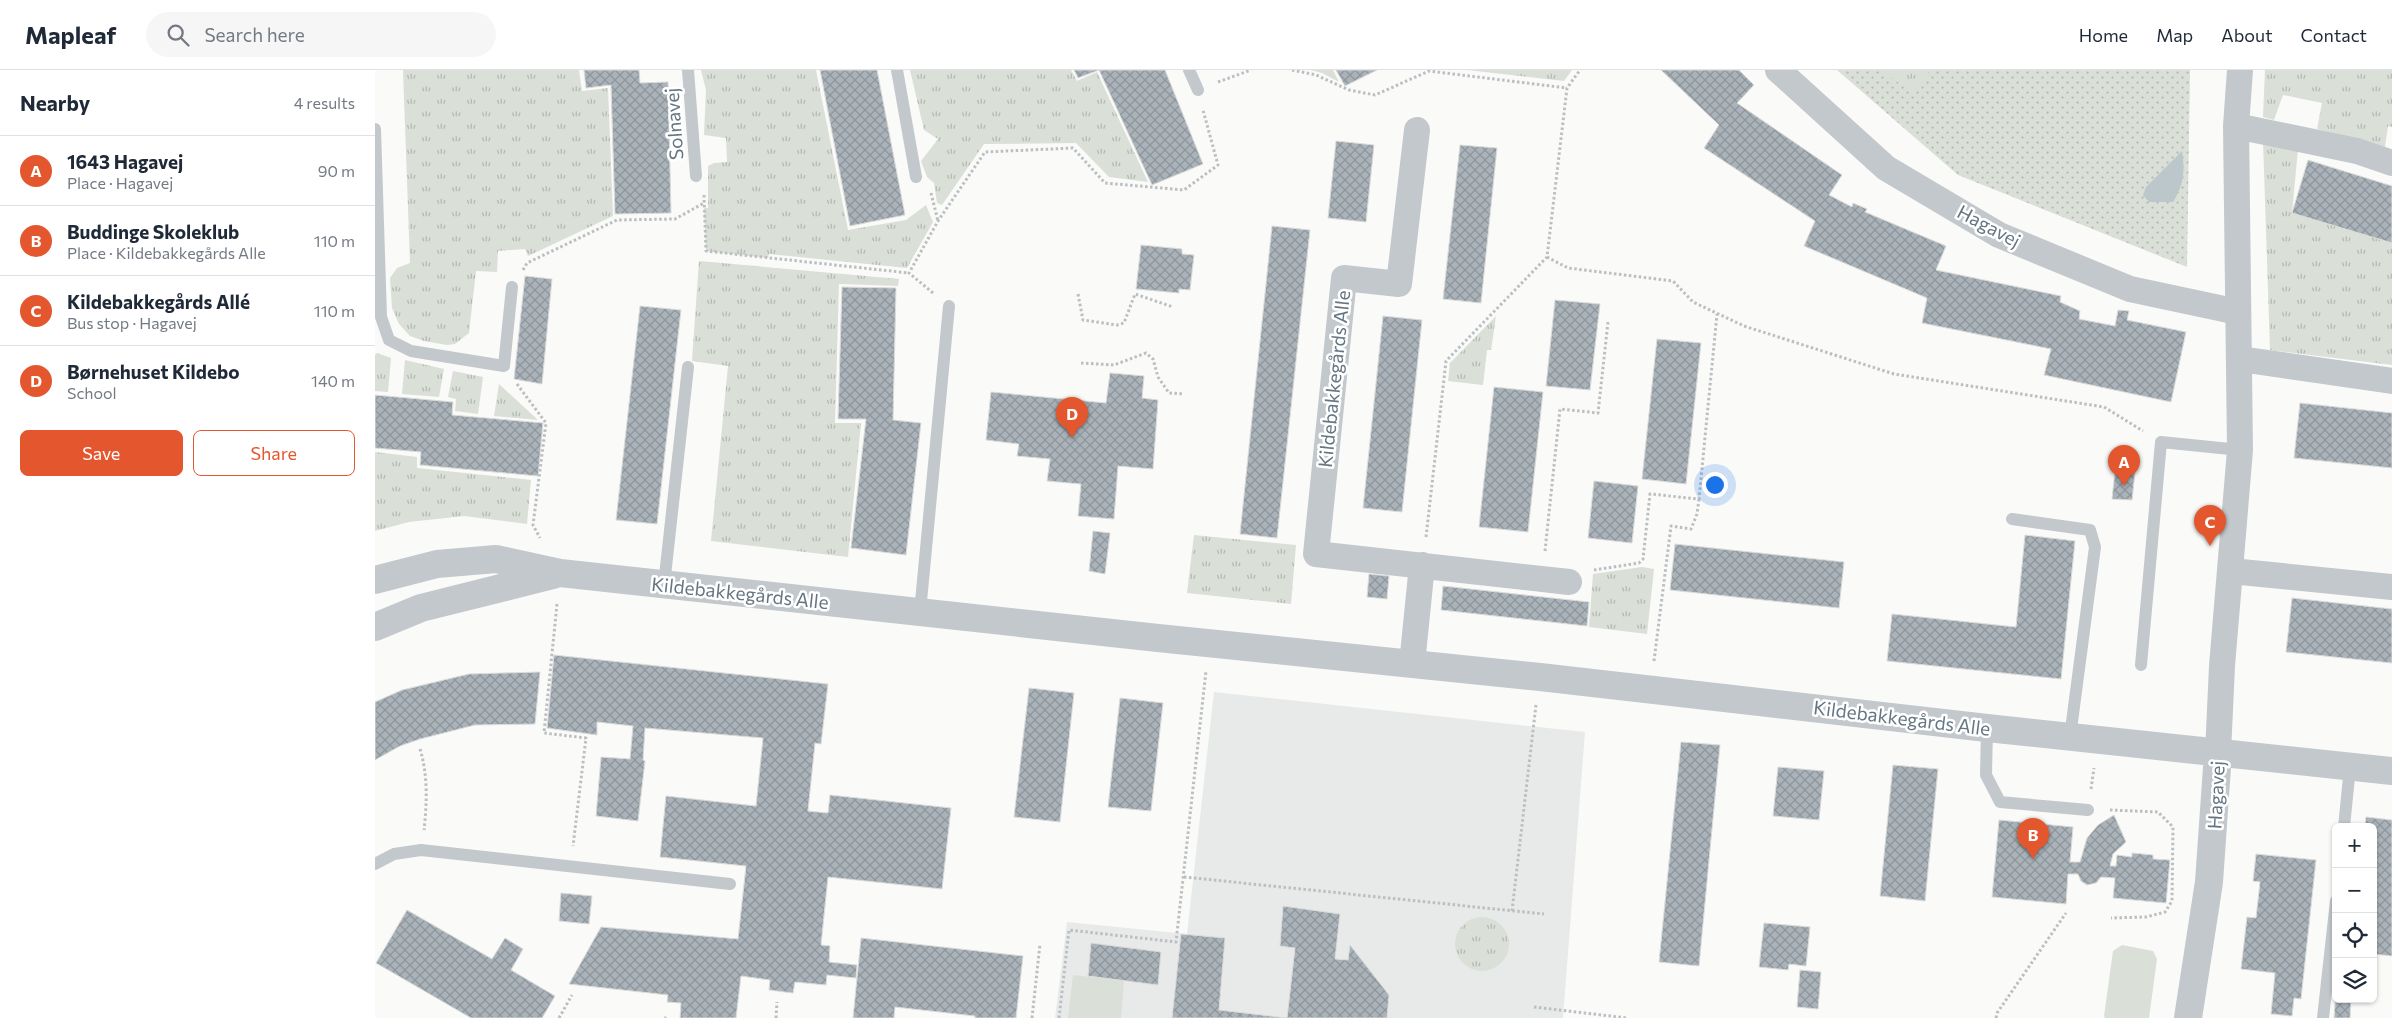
<!DOCTYPE html>
<meta charset="utf-8">
<style>
:root{--surface:#fff;--page:#f6f6f7;--text:#1f2937;--muted:#747a83;--line:#e0e1e3;--accent:#e4572e}
body{margin:0;font-family:Commissioner,sans-serif;background:var(--page);color:var(--text)}
.controls{position:absolute;right:15px;bottom:15px;display:grid;overflow:hidden;border-radius:8px;box-shadow:0 1px 4px #0004}
.controls button{width:45px;height:45px;display:grid;place-items:center;padding:0;border:0;border-bottom:1px solid var(--line);background:var(--surface);color:var(--text);font:25px sans-serif}
.you{position:absolute;left:1339px;top:414px;width:18px;height:18px;margin:-12px;border:4px solid #fff;border-radius:50%;background:#1a73e8;box-shadow:0 0 0 8px #1a73e833}
.badge{display:grid;place-items:center;width:32px;height:32px;border-radius:50%;background:var(--accent);color:#fff;font-size:16px;font-weight:700}
.pin{position:absolute;translate:-50% -41px;filter:drop-shadow(0 1px 2px #0008)}
.pin::after{content:'';position:absolute;top:26px;width:18px;height:15px;background:inherit;clip-path:polygon(0 0,100% 0,50% 100%)}
.list{margin:0;padding:0;list-style:none}
h2{display:flex;justify-content:space-between;align-items:center;height:65px;margin:0;padding:0 20px;font-size:21px}
h2 small{font-size:16px;font-weight:400;color:var(--muted)}
.list li{display:grid;grid-template-columns:32px 1fr auto;gap:15px;align-items:center;box-sizing:border-box;height:70px;padding:0 20px;border-top:1px solid var(--line)}
.list b{display:block;font-size:19px;white-space:nowrap}
.list p{margin:0;font-size:16px;white-space:nowrap;color:var(--muted)}
.list em{font-size:16px;font-style:normal;color:var(--muted)}
.actions{display:flex;gap:10px;padding:15px 20px}
.actions a{flex:1;padding:11px 0;border:1px solid var(--accent);border-radius:8px;text-align:center;font-size:18px;color:var(--accent)}
.actions .main{background:var(--accent);color:#fff}
.icon{flex:none;width:28px;height:28px;fill:none;stroke:currentColor;stroke-width:2;stroke-linecap:round;stroke-linejoin:round}
.map{position:relative;flex:none;width:2017px;height:948px;overflow:hidden}
header{display:flex;align-items:center;gap:30px;box-sizing:border-box;height:70px;padding:0 25px;background:var(--surface);border-bottom:1px solid var(--line)}
header strong{font-size:24px}
nav{display:flex;gap:28px;margin-inline-start:auto;font-size:18px}
.search{width:350px;height:45px;background:var(--page);display:flex;align-items:center;gap:12px;box-sizing:border-box;padding:0 18px;border-radius:28px;color:var(--muted);font-size:19px}
main{display:flex}
aside{flex:1;background:var(--surface)}
.map>svg:first-child{display:block}
</style>
<header>
<strong>Mapleaf</strong>
<div class="search"><svg class="icon" aria-label="search" viewBox="0 0 24 24"><circle cx="10" cy="10" r="6"/><path d="M15 15l6 6"/></svg>Search here</div>
<nav><a>Home</a><a>Map</a><a>About</a><a>Contact</a></nav>
</header>
<main>
<aside>
<h2>Nearby<small>4 results</small></h2>
<ul class="list">
<li><span class="badge">A</span><div><b>1643 Hagavej</b><p>Place · Hagavej</p></div><em>90 m</em></li>
<li><span class="badge">B</span><div><b>Buddinge Skoleklub</b><p>Place · Kildebakkegårds Alle</p></div><em>110 m</em></li>
<li><span class="badge">C</span><div><b>Kildebakkegårds Allé</b><p>Bus stop · Hagavej</p></div><em>110 m</em></li>
<li><span class="badge">D</span><div><b>Børnehuset Kildebo</b><p>School</p></div><em>140 m</em></li>
</ul>
<div class="actions"><a class="main">Save</a><a>Share</a></div>
</aside>
<div class="map">
<svg width="2017" height="948" viewBox="0 0 2017 948">
<defs>
<pattern id="grass-dots" width="8" height="8" patternUnits="userSpaceOnUse" patternTransform="scale(1.25)"><rect width="8" height="8" fill="#dadfd7"/><path d="M2 2h.1M6 6h.1" fill="none" stroke="#b4b9b4" stroke-width="1.8" stroke-linecap="round"/></pattern>
<pattern id="park-tufts" width="24" height="20" patternUnits="userSpaceOnUse" patternTransform="scale(1.25)"><rect width="24" height="20" fill="#dadfd7"/><path d="M3 7l-1-3M5 7V3M7 7l1-3M15 17l-1-3M17 17v-4M19 17l1-3" fill="none" stroke="#b4b9b4"/></pattern>
<pattern id="building-cross-hatch" width="8" height="8" patternUnits="userSpaceOnUse" patternTransform="scale(1.25)"><rect width="8" height="8" fill="#aab3b9"/><path d="M0 0l8 8M0 8l8-8" fill="none" stroke="#8e969c"/></pattern>
</defs>
<rect width="100%" height="100%" fill="#fafaf8"/>
<path fill="#e8e9e9" d="M839,622L1210,662L1188,948H680L692,852L812,864Z"/>
<path fill="url(#grass-dots)" d="M1462,0H1815L1812,197L1583,105Z"/>
<path fill="url(#park-tufts)" d="M28,0H204L207,21L233,18L238,146L153,186L150,179L123,181L122,202L101,201L94,263L80,274L72,275L49,271L35,266L24,254L17,238L15,208L22,198L35,193Z
M326,0H441L473,160L531,150L551,135L558,152L532,198L394,184L393,188L331,181L329,138H333V96L339,93L352,92L351,68L329,65L331,20Z
M535,0H696L702,11L722,2L773,112L734,107L701,73L609,74L567,135L562,133L559,113L552,107L546,91L563,69L549,60Z
M936,0H958L964,12L947,3Z
M1093,0H1197L1189,11Z
M1506,0H1555L1539,24Z
M1890,0H2017V57L2013,56L2010,77L1942,59L1947,33L1908,25L1899,50L1888,47Z
M1888,71L1923,79L1917,143L2017,173V295L1895,280Z
M324,191L524,209L523,216L464,214L460,353H486L473,487L336,471L353,296L317,291Z
M1121,246L1116,280H1112L1108,315L1073,311L1075,293Z
M2,283L16,288L13,322L0,321V285Z
M30,290L69,299L64,327L27,324Z
M78,301L108,307L103,344L80,341L81,329L73,327Z
M124,314L163,350L119,346Z
M0,382L42,387V398L156,410L152,454L89,446L34,452L0,461Z
M819,465L921,475L916,534L812,523Z
M1267,497L1279,499L1272,564L1214,557L1218,504Z
M1080 874a27 27 0 1 1 54 0a27 27 0 1 1-54 0Z"/>
<path fill="#dadfd7" d="M1747,875L1778,881L1782,889L1774,948H1730L1729,946L1738,881Z
M698,905L749,911L746,948H693Z"/>
<path fill="#bbc7cb" d="M1807,81C1810,101 1809,114 1798,132H1774L1768,125L1771,117Z"/>
<path fill="url(#building-cross-hatch)" stroke="#dcdcda" d="M209,0H264L265,13L293,12L296,143L240,144L236,15L211,18Z
M445,0H502L530,145L475,156Z
M699,0H790L828,94L777,115L724,0L703,8Z
M961,0H1002L970,16Z
M1286,0H1364L1379,15L1362,33L1467,105L1454,125L1477,137L1478,133L1492,139L1490,142L1571,176L1561,200L1686,226L1685,232L1705,241L1704,249L1740,256L1743,240L1754,241L1752,250L1811,262L1796,332L1669,305L1676,279L1547,253L1552,228L1429,176L1440,151L1329,78L1344,55Z
M961,71L999,75L991,152L953,148Z
M1085,75L1122,78L1106,233L1068,229Z
M1933,90L2017,116V173L1917,143Z
M897,156L935,160L902,468L865,464Z
M766,175L807,179V184L819,185L815,220L804,219V223L761,219Z
M150,206L177,209L167,314L139,309Z
M467,217L521,218L518,350L546,353L531,485L476,478L491,349H463Z
M1180,230L1225,234L1215,320L1171,316Z
M265,236L306,240L282,454L241,450Z
M1008,246L1047,250L1027,442L988,438Z
M1282,269L1326,273L1311,414L1267,409Z
M735,303L769,306L767,328L783,330L778,399L743,396L739,449L703,446L706,414L672,411L675,389L642,386L644,374L611,370L616,322L731,333Z
M1119,317L1168,322L1153,462L1104,457Z
M0,325L78,332L77,345L168,353L163,406L45,395L46,382L0,378Z
M1925,333L2017,343V398L1919,388Z
M1740,401L1760,402L1757,430L1737,429Z
M1219,411L1263,416L1257,473L1213,468Z
M718,461L735,463L730,504L714,501Z
M1650,465L1700,471L1686,609L1512,591L1517,544L1641,557Z
M1300,474L1469,492L1464,538L1295,520Z
M994,504L1014,506L1012,529L992,527Z
M1068,516L1214,532L1212,556L1066,540Z
M1917,528L2017,539V593L1911,582Z
M179,585L453,614L446,674L440,673L433,741L453,743L455,725L576,738L567,819L453,807L446,875L455,876L454,892L482,895L481,908L452,905L451,915L420,912L418,923L394,920L395,910L366,906L361,948H305L306,933L292,932L293,925L194,914L226,857L363,869L371,796L285,787L291,726L381,736L388,668L270,658L268,690L270,691L263,751L221,746L226,687L255,689L258,656L222,652V665L172,658Z
M165,602L160,654L100,655L45,669L25,676L0,690V632L27,620L94,604Z
M654,618L699,623L685,752L639,747Z
M745,628L788,633L776,741L733,737Z
M1306,672L1345,675L1324,896L1284,892Z
M1518,695L1563,699L1550,831L1505,826Z
M1403,697L1449,701L1444,750L1398,746Z
M1739,745L1751,772L1738,784L1735,796H1741L1742,785L1757,787V783L1778,785V789L1795,790L1791,833L1738,828L1740,808L1726,807L1721,813L1712,815L1706,811L1703,804H1693L1691,834L1617,827L1624,750L1698,757L1695,792H1705L1712,768L1723,755Z
M1991,747L2017,750V886L1998,884V757H1990Z
M1881,784L1941,790L1926,929L1919,928L1917,946L1896,944L1900,903L1866,899L1872,847L1881,848L1885,812L1878,811Z
M186,823L217,826L214,854L184,851Z
M908,836L965,844L960,889L973,890L975,875L1014,925L1012,948H797L806,864L850,868L844,940L912,948L920,878L905,876Z
M32,840L117,889L130,868L148,879L136,900L180,926L167,948H96L1,893Z
M1389,853L1435,857L1431,896L1414,894L1413,900L1384,897Z
M486,868L648,886L641,948H600V946L520,937L519,948H478Z
M716,873L786,882L783,915L713,906Z
M1425,900L1446,902L1443,939L1422,937Z
M1961,921V929H1976L1975,948H1959Z"/>
<g fill="none" stroke-linecap="round" stroke-linejoin="round">
<path stroke="#bbbfc2" stroke-width="3" stroke-dasharray="2.5 2.5" stroke-linecap="butt" d="M917,0L941,5L974,20L1000,25L1054,1L1192,18
M843,12L876,0
M556,123L563,151
M329,125L331,181L534,203
M1172,187L1193,198L1298,211L1318,232L1369,256L1519,304L1729,337L1768,361
M148,200L152,193L242,150L300,149L329,133
M558,223L534,203L563,151L610,82L698,78L730,113L809,120L843,95L828,40
M703,224L708,250L742,255L749,253L760,224L798,237
M706,293L739,295L771,283L778,289L783,307L794,323L809,324
M142,314L171,353L158,455L165,468
M1051,467L1071,291L1172,187L1192,18L1205,0
M1170,481L1185,339L1223,343L1233,252
M1219,500L1264,493L1268,489L1275,424L1324,429L1342,244
M182,534L169,663L211,668L198,776
M1279,591L1296,456L1316,459L1322,444L1324,429
M45,679C53,705 52,733 49,760
M1716,719L1719,698
M1735,740L1783,742L1798,757L1797,831L1790,842L1771,847L1736,848
M809,807L1169,844
M1137,841L1161,635
M1159,937L1252,948
M184,948L197,925
M290,948L291,947
M401,948L402,932
M657,948L665,874
M684,948L694,860L801,872L831,601
M1621,948L1622,943L1691,843"/>
<path stroke="#c3c8cc" stroke-width="12" d="M313,0L321,106
M522,0L541,107
M814,0L823,20
M0,59L6,247L14,270L36,281L129,296L137,217
M1637,449L1715,460L1720,477L1695,667
M289,515L313,297
M545,542L574,236
M1766,595L1786,372L1865,380
M1612,658L1611,705L1625,732L1713,740
M1969,757L1975,697
M0,794L19,784L46,780L355,814
M1948,948L1961,831"/>
<path stroke="#c3c8cc" stroke-width="26" d="M1403,0L1511,98L1624,165L1755,219L1863,242
M1861,56L1982,81L2017,93
M1042,60L1024,214L969,208L941,484L1194,512
M1865,289L2017,311
M1856,501L2017,517
M1037,594L1047,495
M1843,683L1847,596L1865,380L1861,56L1865,0"/>
<path stroke="#c3c8cc" stroke-width="28" d="M0,510L62,494L121,489L185,503L783,568L1165,607L1612,658L2017,701
M0,557L46,538L178,505
M1813,948L1834,812L1843,683"/>
</g>
<g text-anchor="middle" stroke-width="5" stroke-linejoin="round" paint-order="stroke">
<g font-size="19" fill="#657683" stroke="#fff">
<text transform="translate(299 54) rotate(-94)" y="7">Solnavej</text>
<text transform="translate(1614 156) rotate(28)" y="7">Hagavej</text>
<text transform="translate(959 309) rotate(-84)" y="7">Kildebakkegårds Alle</text>
<text transform="translate(365 523) rotate(6)" y="7">Kildebakkegårds Alle</text>
<text transform="translate(1527 648) rotate(7)" y="7">Kildebakkegårds Alle</text>
<text transform="translate(1841 725) rotate(-87)" y="7">Hagavej</text>
</g>
</g>
</svg>
<div class="controls">
<button>+</button>
<button>−</button>
<button><svg class="icon" aria-label="locate" viewBox="0 0 24 24"><circle cx="12" cy="12" r="6"/><path d="M12 2v4M12 18v4M2 12h4M18 12h4"/></svg></button>
<button><svg class="icon" aria-label="layers" viewBox="0 0 24 24"><path d="M12 4l9 5-9 5-9-5zM3 14l9 5 9-5"/></svg></button>
</div>
<div class="you"></div>
<div class="pin badge" style="left:1749px;top:416px">A</div>
<div class="pin badge" style="left:1658px;top:789px">B</div>
<div class="pin badge" style="left:1835px;top:476px">C</div>
<div class="pin badge" style="left:697px;top:368px">D</div>
</div>
</main>
